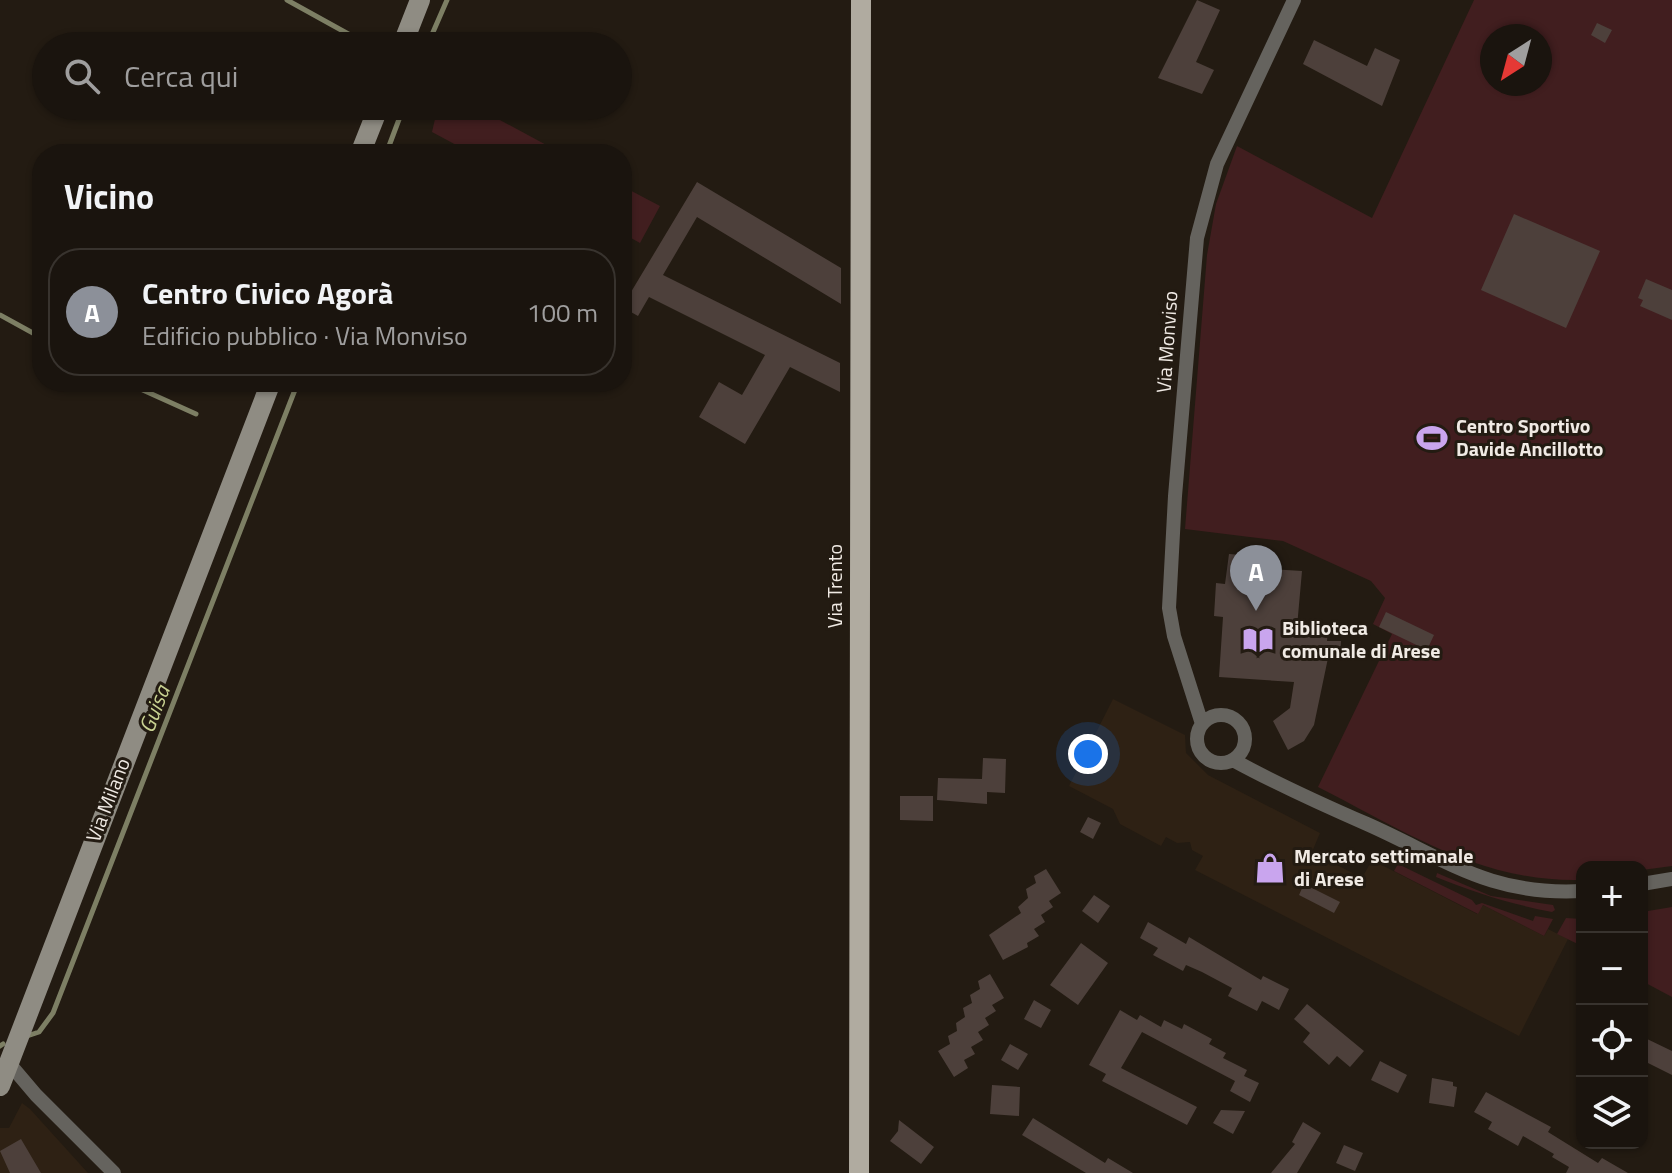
<!DOCTYPE html>
<html lang="it">
<meta charset="utf-8">
<style>
:root{--surface:#1a140e;--page:#27211c;--text:#f1f3f6;--muted:#9f9e9e;--line:#38332e;--accent:#8c9099}
body{margin:0;font-family:"Titillium Web",sans-serif;background:var(--page);color:var(--text)}
.controls{position:absolute;right:24px;bottom:24px;display:grid;overflow:hidden;border-radius:16px;box-shadow:0 2px 6px #0004}
.controls button{width:72px;height:72px;display:grid;place-items:center;padding:0;border:0;border-bottom:2px solid var(--line);background:var(--surface);color:var(--text);font:40px sans-serif}
.compass{position:absolute;left:1480px;top:24px;width:72px;height:72px;border-radius:50%;background:var(--surface);box-shadow:0 2px 6px #0004;rotate:216deg}
.you{position:absolute;left:1088px;top:754px;width:28px;height:28px;margin:-20px;border:6px solid #fff;border-radius:50%;background:#1a73e8;box-shadow:0 0 0 12px #1a73e833}
.badge{display:grid;place-items:center;width:52px;height:52px;border-radius:50%;background:var(--accent);color:#fff;font-size:26px;font-weight:700}
.pin{position:absolute;translate:-50% -66px;filter:drop-shadow(0 2px 4px #0008)}
.pin::after{content:'';position:absolute;top:42px;width:28px;height:24px;background:inherit;clip-path:polygon(0 0,100% 0,50% 100%)}
.list{margin:0;padding:0;list-style:none}
h2{display:flex;justify-content:space-between;align-items:center;height:104px;margin:0;padding:0 32px;font-size:34px}
h2 small{font-size:26px;font-weight:400;color:var(--muted)}
.list li{display:grid;grid-template-columns:52px 1fr auto;gap:24px;align-items:center;box-sizing:border-box;height:128px;margin:0 16px 16px;padding:0 16px;border:2px solid var(--line);border-radius:32px}
.list b{display:block;font-size:30px;white-space:nowrap}
.list p{margin:0;font-size:26px;white-space:nowrap;color:var(--muted)}
.list em{font-size:26px;font-style:normal;color:var(--muted)}
.icon{flex:none;width:44px;height:44px;fill:none;stroke:currentColor;stroke-width:2;stroke-linecap:round;stroke-linejoin:round}
.map{position:relative;flex:none;width:1672px;height:1173px;overflow:hidden}
.search{position:absolute;background:var(--surface);box-shadow:0 2px 6px #0004;left:32px;top:32px;width:600px;height:88px;display:flex;align-items:center;gap:20px;box-sizing:border-box;padding:0 28px;border-radius:44px;color:var(--muted);font-size:30px}
.panel{position:absolute;background:var(--surface);box-shadow:0 2px 6px #0004;left:32px;top:144px;width:600px;height:248px;border-radius:32px}
.map>svg:first-child{display:block}
</style>
<div class="map">
<svg width="1672" height="1173" viewBox="0 0 1672 1173">
<rect width="100%" height="100%" fill="#231b12"/>
<path fill="#2e2114" d="M1113,699L1185,735L1186,753L1208,775L1320,833L1312,852L1362,878L1372,860L1477,914L1483,905L1544,936L1548,929L1568,939L1519,1036L1195,870L1203,856L1192,850L1190,842L1177,843L1166,837L1161,846L1120,824L1113,809L1069,786Z
M22,1103L30,1109L88,1173H0V1128H9Z"/>
<path fill="#411e1f" fill-rule="evenodd" d="M1474,0H1672V866L1642,870V867H1582L1580,880C1479,882 1405,831 1318,787L1392,634L1373,624L1385,598L1371,581L1283,541L1185,529L1207,255L1216,204L1237,146L1372,218ZM1492,36H1540V84H1492Z
M438,106H474L563,154H473L432,132Z
M622,186L660,206L640,243L622,233Z
M1398,864L1472,900L1476,905L1482,903L1533,921L1535,916L1553,919L1544,936L1483,905L1478,914L1394,871Z
M1437,873L1491,896L1553,905L1555,910L1552,912C1511,904 1475,893 1436,877Z
M1672,907V997L1642,981V912Z
M1566,918L1582,919V946L1557,934Z"/>
<g fill="none" stroke-linecap="round" stroke-linejoin="round">
<path stroke="#7d7f64" stroke-width="5" d="M287,0L352,36
M427,46L447,0
M386,154L404,106
M0,315L42,338
M125,382L196,414
M27,1036L39,1032L53,1013L298,382
M0,1046L3,1044"/>
</g>
<path fill="#4d403b" d="M1197,0L1220,10L1196,62L1214,70L1202,94L1158,78Z
M1597,23L1612,30L1605,43L1591,35Z
M1314,40L1367,66L1375,48L1400,60L1382,106L1303,64Z
M697,182L841,268V304L697,217L663,275L840,363V392L790,367L745,444L699,417L719,382L742,395L765,355L649,297L638,316L622,307Z
M1514,214L1600,251L1566,328L1481,290Z
M1646,279L1672,290V320L1640,306L1643,300L1638,298Z
M1229,554L1256,556L1255,568L1302,571L1297,627L1328,628L1327,641H1341L1340,659L1328,658L1314,725L1304,741L1288,750L1273,721L1290,708L1294,682L1219,677L1223,617L1214,616L1216,583L1225,584Z
M1386,612L1434,635L1427,650L1379,627Z
M983,758L1006,759L1005,793L987,792V804L937,800L938,778L982,779Z
M900,796H933V821L900,820Z
M1088,817L1101,823L1093,839L1080,832Z
M1046,869L1061,893L1049,901L1053,907L1041,915L1045,922L1034,929L1039,936L1027,943L1028,947L1003,960L989,935L1021,913L1018,907L1028,898L1026,889L1036,883L1034,876Z
M1304,884L1340,902L1334,913L1299,895Z
M1094,895L1110,906L1098,923L1082,911Z
M1148,922L1186,944L1189,937L1261,980L1263,976L1289,989L1279,1010L1262,1001L1257,1011L1228,996L1232,988L1202,972L1186,965L1183,971L1153,955L1158,948L1140,938Z
M1081,943L1108,963L1078,1005L1050,985Z
M990,974L1004,998L992,1005L996,1011L985,1018L989,1025L978,1032L983,1040L971,1047L975,1054L964,1060L968,1068L954,1077L938,1051L950,1044L948,1036L957,1031L956,1023L965,1017L963,1008L972,1003L970,995L980,989L978,981Z
M1034,1000L1051,1010L1041,1028L1024,1019Z
M1307,1004L1364,1051L1350,1067L1337,1056L1329,1065L1303,1042L1310,1033L1294,1019Z
M1120,1010L1137,1020L1140,1015L1161,1027L1164,1020L1182,1029L1184,1024L1212,1039L1209,1044L1226,1053L1223,1058L1247,1070L1244,1076L1259,1083L1250,1102L1230,1091L1235,1081L1142,1032L1121,1068L1197,1107L1187,1125L1102,1081L1106,1074L1089,1065Z
M1645,1038L1672,1051V1075L1642,1060Z
M1010,1044L1028,1054L1018,1070L1001,1060Z
M1380,1061L1407,1075L1398,1093L1371,1080Z
M1432,1078L1453,1082V1086L1457,1087L1454,1107L1429,1103Z
M992,1085L1020,1087L1019,1116L990,1114Z
M1486,1092L1551,1127L1548,1132L1598,1163L1602,1158L1628,1173H1566L1569,1167L1552,1157L1554,1154L1523,1136L1518,1146L1488,1129L1492,1122L1474,1112Z
M1221,1110L1245,1111L1233,1134L1213,1123Z
M1033,1118L1105,1163L1108,1158L1133,1173H1086L1022,1135Z
M899,1120L934,1147L921,1164L890,1141L898,1131Z
M1303,1122L1321,1133L1297,1173H1271L1295,1144L1292,1142Z
M21,1139L41,1173H10L0,1151Z
M1344,1145L1363,1153L1355,1171L1336,1163Z"/>
<g fill="none" stroke-linecap="round" stroke-linejoin="round">
<path stroke="#65635e" stroke-width="14" d="M1197 739a24 24 0 1 1 48 0a24 24 0 1 1-48 0Z
M1202,724L1174,636L1169,608L1175,496L1197,238L1217,164L1294,0
M1233,760C1277,784 1321,804 1367,824C1446,859 1489,896 1582,891
M1642,884L1672,879
M8,1062L36,1095L114,1173"/>
<path stroke="#8f8c83" stroke-width="20" d="M402,46L420,0
M360,154L379,106
M0,1086L271,382"/>
<path stroke="#b0aba0" stroke-width="20" d="M859,1173L861,0"/>
</g>
<defs>
<g id="stadium-bare" transform="scale(2.4)"><path d="M0-5a6.5 5 0 1 0 0 10a6.5 5 0 1 0 0-10ZM-3.5-1.8h7v3.6h-7Z" fill="#c9a5ee" stroke="#231b12" stroke-width="2.5" paint-order="stroke"/></g>
<g id="library-bare" transform="scale(2.4)"><path d="M-6-4Q-3-5.5-.7-3.5V5Q-3 3-6 4ZM6-4Q3-5.5 .7-3.5V5Q3 3 6 4Z" fill="#c9a5ee" stroke="#231b12" stroke-width="2.5" paint-order="stroke"/></g>
<g id="shop-bare" transform="scale(2.4)"><path d="M-5-2.5h2.3a2.7 3.5 0 0 1 5.4 0H5L5.5 6h-11ZM-1.5-2.5h3a1.5 2.3 0 0 0-3 0Z" fill="#c9a5ee" stroke="#231b12" stroke-width="2.5" paint-order="stroke"/></g>
</defs>
<g fill-rule="evenodd">
<use href="#stadium-bare" x="1432" y="438"/>
<use href="#library-bare" x="1258" y="640"/>
<use href="#shop-bare" x="1270" y="868"/>
</g>
<g text-anchor="middle" stroke-width="6" stroke-linejoin="round" paint-order="stroke">
<g font-size="20" fill="#f0eae4" stroke="#231b12">
<text transform="translate(1167 342) rotate(-86)" y="7">Via Monviso</text>
<text transform="translate(835 586) rotate(-90)" y="7">Via Trento</text>
<text transform="translate(108 800) rotate(-69)" y="7">Via Milano</text>
</g>
<g font-size="20" font-weight="bold" fill="#f0eae4" stroke="#231b12" text-anchor="start">
<text x="1456" y="433">Centro Sportivo<tspan x="1456" dy="23">Davide Ancillotto</tspan></text>
<text x="1282" y="635">Biblioteca<tspan x="1282" dy="23">comunale di Arese</tspan></text>
<text x="1294" y="863">Mercato settimanale<tspan x="1294" dy="23">di Arese</tspan></text>
</g>
<g font-size="22" font-style="italic" fill="#c8d191" stroke="#231b12">
<text transform="translate(154 709) rotate(-69)" y="8">Guisa</text>
</g>
</g>
</svg>
<div class="controls">
<button>+</button>
<button>−</button>
<button><svg class="icon" aria-label="locate" viewBox="0 0 24 24"><circle cx="12" cy="12" r="6"/><path d="M12 2v4M12 18v4M2 12h4M18 12h4"/></svg></button>
<button><svg class="icon" aria-label="layers" viewBox="0 0 24 24"><path d="M12 4l9 5-9 5-9-5zM3 14l9 5 9-5"/></svg></button>
</div>
<svg class="compass" viewBox="-18 -18 36 36"><path d="M0-13l5 13h-10z" fill="#e53935"/><path d="M0 13l5-13h-10z" fill="#9f9e9e"/></svg>
<div class="you"></div>
<div class="pin badge" style="left:1256px;top:611px">A</div>
<div class="search"><svg class="icon" aria-label="search" viewBox="0 0 24 24"><circle cx="10" cy="10" r="6"/><path d="M15 15l6 6"/></svg>Cerca qui</div>
<section class="panel">
<h2>Vicino<small></small></h2>
<ul class="list">
<li><span class="badge">A</span><div><b>Centro Civico Agorà</b><p>Edificio pubblico · Via Monviso</p></div><em>100 m</em></li>
</ul>
</section>
</div>
